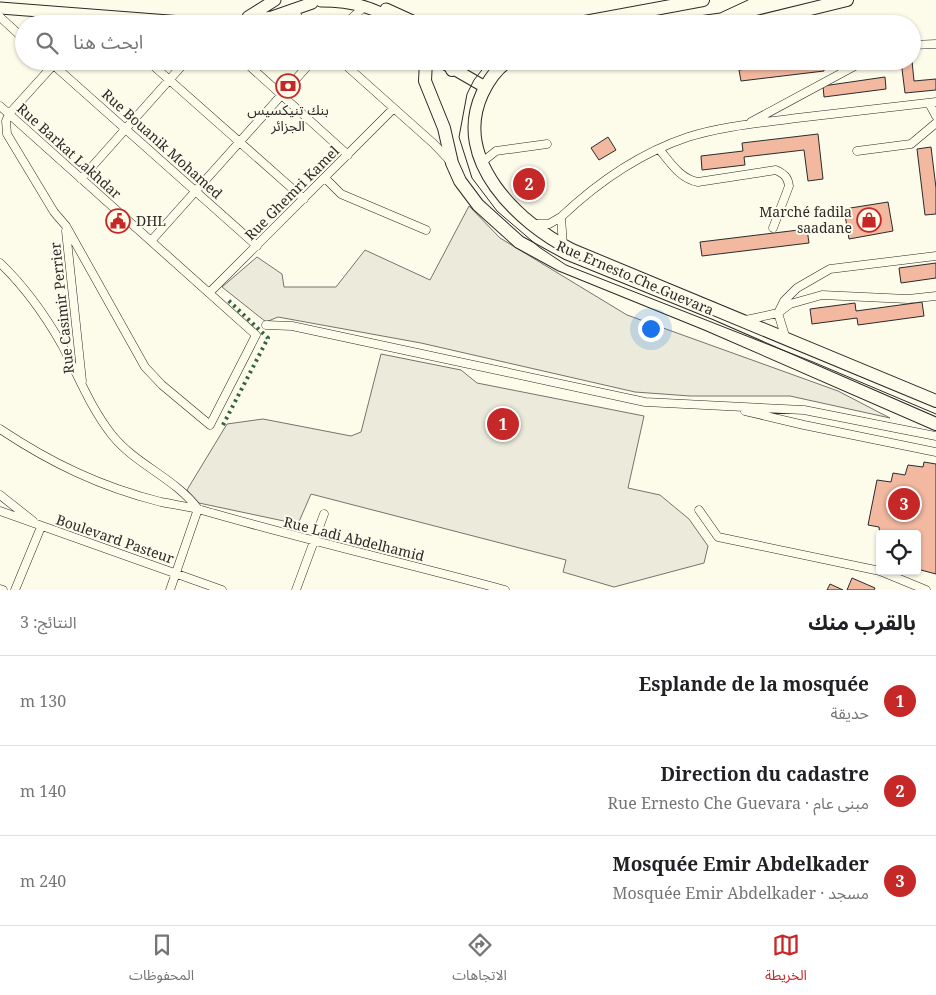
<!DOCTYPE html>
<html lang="ar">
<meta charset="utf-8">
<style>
:root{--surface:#fff;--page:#f2f2f2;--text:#202124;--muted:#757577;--line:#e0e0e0;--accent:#c62828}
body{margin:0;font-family:"Noto Serif","Noto Sans Arabic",serif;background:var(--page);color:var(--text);direction:rtl}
.controls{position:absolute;right:15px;bottom:15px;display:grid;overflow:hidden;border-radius:5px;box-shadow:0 1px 4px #0004}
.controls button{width:45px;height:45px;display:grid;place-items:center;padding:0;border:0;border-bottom:1px solid var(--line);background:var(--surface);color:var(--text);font:25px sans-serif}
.you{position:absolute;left:650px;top:328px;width:18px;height:18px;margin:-12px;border:4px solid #fff;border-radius:50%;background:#1a73e8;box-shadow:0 0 0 8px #1a73e833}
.badge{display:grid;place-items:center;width:32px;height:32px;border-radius:50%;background:var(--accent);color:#fff;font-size:16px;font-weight:700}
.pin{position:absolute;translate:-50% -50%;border:2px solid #fff;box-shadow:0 1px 5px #0006}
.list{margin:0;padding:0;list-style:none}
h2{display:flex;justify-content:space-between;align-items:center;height:65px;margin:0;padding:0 20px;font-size:21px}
h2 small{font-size:16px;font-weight:400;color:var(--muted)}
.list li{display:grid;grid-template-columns:32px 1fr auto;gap:15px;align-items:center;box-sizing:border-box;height:90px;padding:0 20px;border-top:1px solid var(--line)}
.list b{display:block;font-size:19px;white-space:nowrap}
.list p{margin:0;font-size:16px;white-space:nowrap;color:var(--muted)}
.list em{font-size:16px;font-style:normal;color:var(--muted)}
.icon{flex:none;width:28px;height:28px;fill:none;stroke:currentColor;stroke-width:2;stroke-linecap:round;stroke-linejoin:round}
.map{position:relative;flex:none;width:936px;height:590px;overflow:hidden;direction:ltr}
.search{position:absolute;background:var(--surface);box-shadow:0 1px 4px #0004;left:15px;right:15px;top:15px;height:55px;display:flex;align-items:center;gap:12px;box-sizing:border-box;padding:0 18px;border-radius:28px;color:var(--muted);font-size:19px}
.sheet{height:335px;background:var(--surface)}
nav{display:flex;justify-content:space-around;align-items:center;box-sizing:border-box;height:70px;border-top:1px solid var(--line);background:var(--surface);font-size:14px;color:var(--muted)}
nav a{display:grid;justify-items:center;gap:2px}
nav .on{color:var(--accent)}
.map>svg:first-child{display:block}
</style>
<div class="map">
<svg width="936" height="590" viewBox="0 0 936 590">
<rect width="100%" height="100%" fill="#fdfbea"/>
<path fill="#ecebdb" stroke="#74746e" d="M469,206L500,238L627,315L838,391L890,418L790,396H690L635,392L421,343L278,317L266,322L222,287L257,257L282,274L284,287H336L365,250L430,280Z
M381,354L461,370L477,383L644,416L628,488L660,495L689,519L708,546L704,563L614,587L563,572L566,560L311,494L298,524L199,503L187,490L227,424L263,419L351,436L361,432Z"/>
<path fill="#f2b8a0" stroke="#2b2b2b" d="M813,61H823L824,71L741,81L739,70Z
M901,61H912L914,81L936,79V90L905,93Z
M885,77L886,89L824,97L823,86Z
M818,134L823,179L808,181L804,150L744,157L745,165L702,170L701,156L743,151L742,143Z
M608,137L616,150L599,160L591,148Z
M931,147L936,188V214L925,215L917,149Z
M888,202L893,231L849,239L844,209Z
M807,229L809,243L702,256L700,242Z
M936,263V278L901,283L899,268Z
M922,302L924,316L858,325L857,318L812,324L810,309L855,303L856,311Z
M924,462L936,464V574L917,569V534L880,535L879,527L868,525L877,480L891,482L893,473L905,475L908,465L923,467Z
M852,578L875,588L874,590H847Z
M830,584L843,590H827Z"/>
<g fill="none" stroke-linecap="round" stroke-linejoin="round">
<g stroke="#2b2b2b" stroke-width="9">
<path id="street" d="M294,10L302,24
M0,17L24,39
M91,24L98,15L107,24
M345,24L364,7
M912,45L936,44
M49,61L257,246
M148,61L304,199
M244,61L348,155
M341,61L434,144L450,161
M929,103L936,116
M0,106L9,114L256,335L210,425L162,385L145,367L66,226L54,212L7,134L6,121L9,114L57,61
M751,122L864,61
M659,149C670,162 680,179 698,182L776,170C784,174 788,177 789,186L773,228
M857,151L911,144L936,123
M481,163L496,151L547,144
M325,178L341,194L426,230
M81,179L186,61
M561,217C598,182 640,153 688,137C723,126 760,123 797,118C843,113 889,107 936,102
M534,224H549L561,217L563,246
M66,231L82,381
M151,241L312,61
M0,263C25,287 45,315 62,345C78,375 90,407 112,435C136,465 175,478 198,509
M209,293L393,109
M746,320L778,313L790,304L822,295L908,299L936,296
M266,325L292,326L645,402L804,410L936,436
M786,339L778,313L784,301L797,288L830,269L936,256
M745,411L804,425L936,452
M0,429C51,463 101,487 161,502C176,505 191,507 205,511C305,540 405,563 505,590
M0,495L33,521
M699,510L718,537L880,571L926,590
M0,511L222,590
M0,589L3,590
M15,590L41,527
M170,590L198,509
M296,590L324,514"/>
</g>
<g stroke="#2b2b2b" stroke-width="13">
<path id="secondary" d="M321,1C348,1 376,6 398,24
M0,8L208,24
M386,9L419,24
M248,17L275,0
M226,24L272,17L312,3
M440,61L485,87"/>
</g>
<g stroke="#2b2b2b" stroke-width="14">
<path id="primary" d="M574,24L703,0
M749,24L847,0
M426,61L425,81L444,128L452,163L460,181L478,205L519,242L561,265L709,325L936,424
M450,61L452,70
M508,61C496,69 488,81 482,94C452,160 518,223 572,250L936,401"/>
</g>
<use href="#street" stroke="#fdfbea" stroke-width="8"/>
<use href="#secondary" stroke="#fdfbea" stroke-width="11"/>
<use href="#primary" stroke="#fdfbea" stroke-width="12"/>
<path stroke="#2b2b2b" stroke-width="1" d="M641,24L720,13L748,0
M489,61L474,80L467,94L459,137L472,178L497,211L539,247L566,265L813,362L936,414"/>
<path stroke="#34623c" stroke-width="4" stroke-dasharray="2.5 4" stroke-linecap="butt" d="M223,425L268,338L227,299"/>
</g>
<defs>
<g id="bank-ring" transform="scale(1.25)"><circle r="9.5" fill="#fdfbea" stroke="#c62828" stroke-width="1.5"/><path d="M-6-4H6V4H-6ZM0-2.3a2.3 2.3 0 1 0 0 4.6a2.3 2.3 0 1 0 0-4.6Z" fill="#c62828"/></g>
<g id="shop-ring" transform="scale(1.25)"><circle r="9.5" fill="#fdfbea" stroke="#c62828" stroke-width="1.5"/><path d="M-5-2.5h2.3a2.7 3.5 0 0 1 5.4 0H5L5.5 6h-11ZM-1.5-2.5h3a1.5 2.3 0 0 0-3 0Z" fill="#c62828"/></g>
<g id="civic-ring" transform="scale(1.25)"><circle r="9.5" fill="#fdfbea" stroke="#c62828" stroke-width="1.5"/><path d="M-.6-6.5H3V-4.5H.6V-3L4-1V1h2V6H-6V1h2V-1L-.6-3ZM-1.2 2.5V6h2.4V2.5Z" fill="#c62828"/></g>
</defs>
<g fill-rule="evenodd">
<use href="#bank-ring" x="288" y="86"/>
<use href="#shop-ring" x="869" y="220"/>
<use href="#civic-ring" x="118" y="221"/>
</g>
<g text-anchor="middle" stroke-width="4" stroke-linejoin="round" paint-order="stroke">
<g font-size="14" fill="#2b2b2b" stroke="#fdfbea">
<text x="288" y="115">بنك تنيكسيس<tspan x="288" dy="16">الجزائر</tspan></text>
<text x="852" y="217" text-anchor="end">Marché fadila<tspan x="852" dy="16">saadane</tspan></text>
<text x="136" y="226" text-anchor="start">DHL</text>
</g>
<g font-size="14" fill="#2b2b2b" stroke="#fdfbea">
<text transform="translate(162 144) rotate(42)" y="5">Rue Bouanik Mohamed</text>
<text transform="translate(69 151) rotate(42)" y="5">Rue Barkat Lakhdar</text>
<text transform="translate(292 193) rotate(-45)" y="5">Rue Ghemri Kamel</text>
<text transform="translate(635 278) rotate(23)" y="5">Rue Ernesto Che Guevara</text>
<text transform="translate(62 308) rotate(-96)" y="5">Rue Casimir Perrier</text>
<text transform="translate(115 539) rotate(19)" y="5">Boulevard Pasteur</text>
<text transform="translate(354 539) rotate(14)" y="5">Rue Ladi Abdelhamid</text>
</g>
</g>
</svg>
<div class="controls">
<button><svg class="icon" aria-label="locate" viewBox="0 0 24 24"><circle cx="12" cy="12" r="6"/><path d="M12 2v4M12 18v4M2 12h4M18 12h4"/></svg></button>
</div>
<div class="you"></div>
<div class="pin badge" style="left:503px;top:424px">1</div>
<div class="pin badge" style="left:529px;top:184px">2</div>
<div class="pin badge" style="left:904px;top:504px">3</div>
<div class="search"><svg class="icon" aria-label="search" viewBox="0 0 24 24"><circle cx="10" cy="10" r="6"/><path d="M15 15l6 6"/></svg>ابحث هنا</div>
</div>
<section class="sheet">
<h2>بالقرب منك<small>النتائج: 3</small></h2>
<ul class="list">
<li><span class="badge">1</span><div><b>Esplande de la mosquée</b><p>حديقة</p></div><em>130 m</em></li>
<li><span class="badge">2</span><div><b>Direction du cadastre</b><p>مبنى عام · Rue Ernesto Che Guevara</p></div><em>140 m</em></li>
<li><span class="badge">3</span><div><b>Mosquée Emir Abdelkader</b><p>مسجد · Mosquée Emir Abdelkader</p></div><em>240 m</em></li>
</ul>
</section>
<nav>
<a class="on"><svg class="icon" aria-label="map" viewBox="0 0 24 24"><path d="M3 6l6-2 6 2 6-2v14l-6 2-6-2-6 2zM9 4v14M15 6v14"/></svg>الخريطة</a>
<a><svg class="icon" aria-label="directions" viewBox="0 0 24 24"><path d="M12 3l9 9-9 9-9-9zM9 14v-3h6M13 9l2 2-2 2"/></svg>الاتجاهات</a>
<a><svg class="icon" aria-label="saved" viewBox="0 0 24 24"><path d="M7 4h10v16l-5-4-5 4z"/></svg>المحفوظات</a>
</nav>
